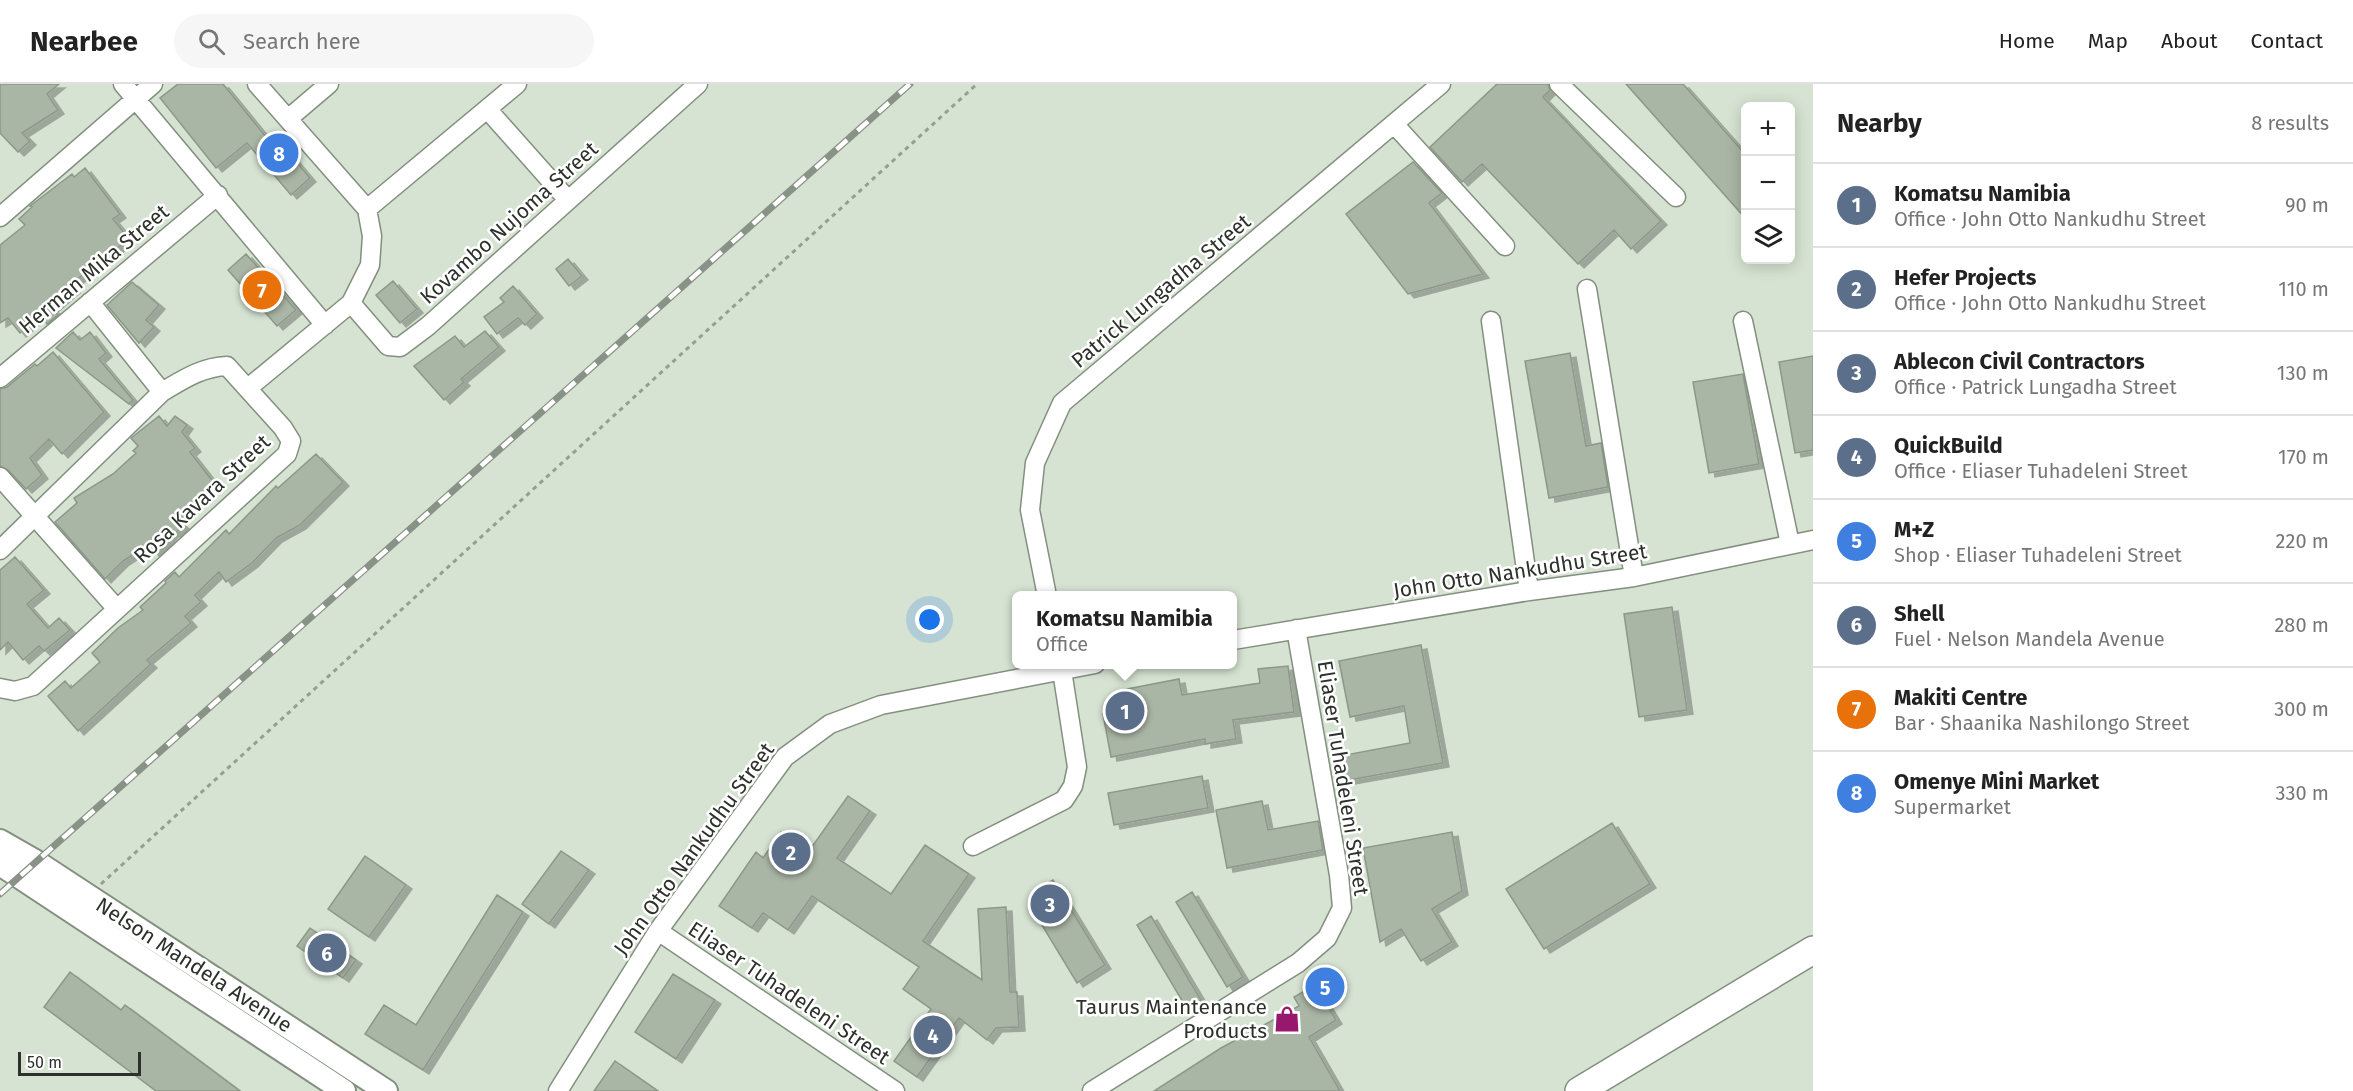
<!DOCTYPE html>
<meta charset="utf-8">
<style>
:root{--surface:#fff;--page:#f6f6f6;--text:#222;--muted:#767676;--line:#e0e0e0;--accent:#98186e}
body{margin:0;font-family:"Fira Sans",sans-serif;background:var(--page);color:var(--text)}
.controls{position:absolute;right:18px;top:18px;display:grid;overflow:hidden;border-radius:9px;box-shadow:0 3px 15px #0003}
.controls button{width:54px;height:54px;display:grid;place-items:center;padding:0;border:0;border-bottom:2px solid var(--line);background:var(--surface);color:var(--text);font:30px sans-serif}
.scale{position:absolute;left:18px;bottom:15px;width:123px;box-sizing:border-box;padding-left:6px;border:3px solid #2d312b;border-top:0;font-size:16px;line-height:21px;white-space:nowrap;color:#2d312b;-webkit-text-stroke:4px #fff;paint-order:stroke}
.you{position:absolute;left:930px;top:536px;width:21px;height:21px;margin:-15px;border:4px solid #fff;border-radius:50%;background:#1a73e8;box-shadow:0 0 0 9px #1a73e833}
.badge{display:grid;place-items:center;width:39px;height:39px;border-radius:50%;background:var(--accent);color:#fff;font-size:20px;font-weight:700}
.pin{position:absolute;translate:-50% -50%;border:3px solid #fff;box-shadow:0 2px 6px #0006}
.popup{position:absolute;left:1012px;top:507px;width:225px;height:78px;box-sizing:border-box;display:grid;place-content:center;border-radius:9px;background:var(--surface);filter:drop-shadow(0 2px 4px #0005);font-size:20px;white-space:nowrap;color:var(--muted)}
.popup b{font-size:22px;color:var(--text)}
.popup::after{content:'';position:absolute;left:50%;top:100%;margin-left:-12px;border:12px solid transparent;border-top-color:var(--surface)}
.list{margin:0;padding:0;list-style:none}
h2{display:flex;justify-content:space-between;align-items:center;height:78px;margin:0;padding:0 24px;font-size:26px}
h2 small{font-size:20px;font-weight:400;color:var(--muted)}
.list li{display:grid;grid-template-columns:39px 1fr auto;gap:18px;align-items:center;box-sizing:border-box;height:84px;padding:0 24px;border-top:2px solid var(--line)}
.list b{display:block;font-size:22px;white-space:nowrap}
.list p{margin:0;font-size:20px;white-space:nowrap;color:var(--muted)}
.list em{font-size:20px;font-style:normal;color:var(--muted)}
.icon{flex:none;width:33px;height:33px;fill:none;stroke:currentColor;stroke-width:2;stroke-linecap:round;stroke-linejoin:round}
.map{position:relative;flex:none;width:1813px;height:1007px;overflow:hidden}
header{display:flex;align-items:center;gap:36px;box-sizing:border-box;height:84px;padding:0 30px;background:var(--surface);border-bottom:2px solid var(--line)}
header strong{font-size:28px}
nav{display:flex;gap:33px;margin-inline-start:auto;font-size:21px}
.search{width:420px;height:54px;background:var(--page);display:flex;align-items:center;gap:15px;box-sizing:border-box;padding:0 21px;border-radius:33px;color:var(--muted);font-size:22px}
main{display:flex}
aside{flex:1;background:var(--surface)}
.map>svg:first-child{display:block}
</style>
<header>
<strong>Nearbee</strong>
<div class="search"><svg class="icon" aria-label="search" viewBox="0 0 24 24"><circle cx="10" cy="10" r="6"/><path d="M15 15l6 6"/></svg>Search here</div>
<nav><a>Home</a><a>Map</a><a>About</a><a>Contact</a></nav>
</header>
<main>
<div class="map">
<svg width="1813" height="1007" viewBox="0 0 1813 1007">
<defs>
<filter id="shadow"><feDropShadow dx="6" dy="4" stdDeviation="0" flood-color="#0004"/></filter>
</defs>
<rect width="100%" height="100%" fill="#d6e3d2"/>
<path fill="#a9b5a5" stroke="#8c9888" stroke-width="1.5" filter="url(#shadow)" d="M0,0H59L47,10L58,26L22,49L30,57L18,68L0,49Z
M178,0H223L267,54L273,50L310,94L291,111L247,59L216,84L160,14Z
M1497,0H1548L1550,6L1543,13L1661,137L1631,165L1614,146L1578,180L1482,80L1462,98L1430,63Z
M1626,0H1683L1746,71V135Z
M1413,78L1442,109L1429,119L1483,190L1408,210L1346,130Z
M85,84L120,130L113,135L129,155L70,201L74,205L52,224L58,231L47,240L40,231L20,249L8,234L0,239V161L25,141L19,135L32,123L30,122L72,90L74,93Z
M246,170L296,226L277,242L228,186Z
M568,175L582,192L569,202L556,185Z
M393,197L417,225L400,239L376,211Z
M132,198L159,221L146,236L154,243L139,259L107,221Z
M513,202L537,230L525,241L518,234L497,250L484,233L504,218L500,214Z
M485,247L499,263L461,295L464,298L444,316L414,282L455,252L464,263Z
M73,248L80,256L90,248L106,269L99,275L133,316L129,320L56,264Z
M53,268L104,328L62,370L49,355L30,374L42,391L26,405L8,386L0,382V305L7,303L35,280L37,282Z
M1570,269L1586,362L1601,359L1608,403L1549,414L1525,277Z
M1813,272V366L1795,369L1779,278Z
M1743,290L1759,380L1709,389L1693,298Z
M159,332L167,342L175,332L187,341L182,348L195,364L190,368L215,400L177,435L183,441L175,450L173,448L163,461L153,468L148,461L123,477L105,495L55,438L77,419L74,414L113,390L136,369L133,367L138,362L131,354Z
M316,370L343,398L300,441L276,454L252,479L226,498L219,488L195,511L201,518L185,532L191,539L147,576L151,580L78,647L48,612L65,597L71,604L100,578L92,569L118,544L143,526L140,523L166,499L165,497L175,488L179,493L226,446L229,450L276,402L278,404Z
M15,473L44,506L27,520L48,544L59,534L70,546L44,567L39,562L23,576L8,558L0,566V486Z
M1672,523L1687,626L1639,633L1624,530Z
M1421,561L1443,679L1344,697L1340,672L1410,659L1404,622L1350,633L1339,577Z
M1288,582L1294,628L1233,636L1236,655L1205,660V655L1111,673L1103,630L1122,606L1179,595L1182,611L1260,599L1258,585Z
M1202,692L1208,724L1114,741L1108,709Z
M848,712L870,727L837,774L891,810L925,761L969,790L923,857L982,896L978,825L1006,823L1010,908H1017L1019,943L996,944L987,956L959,934L917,993L894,977L931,925L903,905L919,883L812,812L788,846L763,829L752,844L719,822L756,768L763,774L781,748L809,767Z
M1262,717L1268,746L1318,737L1323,766L1227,784L1216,726Z
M1612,739L1650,800L1544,865L1506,805Z
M1452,748L1462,807L1432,825L1452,858L1421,877L1401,845L1380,858L1363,764Z
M561,767L589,786L549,840L522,820Z
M365,772L406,801L369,853L328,825Z
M1053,796L1105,881L1077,899L1031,823L1040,817L1034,807Z
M1192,808L1243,893L1227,903L1176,818Z
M497,811L523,828L423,986L365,950L384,921L416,941Z
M1151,832L1201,916L1187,925L1137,841Z
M310,844L356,876L343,894L297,862Z
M70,888L121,926L125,921L240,1007H156L44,923Z
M673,890L715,916L676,975L635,948Z
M1315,901L1336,936L1309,953L1340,1007H1154L1221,964L1299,922L1294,913Z
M615,977L658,1007H594Z"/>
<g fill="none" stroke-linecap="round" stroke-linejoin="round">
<g stroke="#838f7f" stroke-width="21">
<path id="minor" d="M123,0L325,241
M1559,0L1676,113
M488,26L568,116
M289,34L329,0
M1394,40L1505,162
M367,125L517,0
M0,133L153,0
M1587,205L1634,493
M90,218L162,308
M351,219L388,262L400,263L428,242L698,0
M1491,237L1529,507
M1743,237L1790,460
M0,294L218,111
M248,304L351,219L370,181L372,152L367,125L257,0
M0,393L117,525
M0,466L162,308C184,295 202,283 227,282L283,344L291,357L287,370L33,602L15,607L0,604
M1047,512L1030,426L1035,379L1062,319L1441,0
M1233,556L1529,507L1634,493L1813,456
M973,762L1064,716L1073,702L1077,683L1061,580
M658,847L895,1007
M558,1007L658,847L785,673L830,640L881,621L1095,580
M1092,1007L1298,879L1327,854L1342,824L1339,791L1296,545"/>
</g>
<g stroke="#838f7f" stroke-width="26">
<path id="major" d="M0,757L35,777L386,1007
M0,780L344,1007"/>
</g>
<g stroke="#838f7f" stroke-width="30">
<path id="highway" d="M1579,1007L1813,866"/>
</g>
<path stroke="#949e91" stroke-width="3" stroke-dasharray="4.5 4.5" stroke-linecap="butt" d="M101,800L977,0"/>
<use href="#minor" stroke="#fff" stroke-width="18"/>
<use href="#major" stroke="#fff" stroke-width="22"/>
<use href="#highway" stroke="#fff" stroke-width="27"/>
<g stroke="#899286" stroke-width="7">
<path id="rail" d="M0,810L910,0"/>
</g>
<use href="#rail" stroke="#fff" stroke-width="4.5" stroke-dasharray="14" stroke-linecap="butt"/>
</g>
<defs>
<g id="shop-bare" transform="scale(2.07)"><path d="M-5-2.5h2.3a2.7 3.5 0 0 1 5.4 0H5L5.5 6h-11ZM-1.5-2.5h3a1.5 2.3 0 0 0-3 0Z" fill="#98186e" stroke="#fff" stroke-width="2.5" paint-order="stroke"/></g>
</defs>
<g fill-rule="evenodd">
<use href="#shop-bare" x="1287" y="935"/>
</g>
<g text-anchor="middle" stroke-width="5" stroke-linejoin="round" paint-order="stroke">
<g font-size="21" fill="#2d312b" stroke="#fff">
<text transform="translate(509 139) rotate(-42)" y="7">Kovambo Nujoma Street</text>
<text transform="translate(94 185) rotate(-40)" y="7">Herman Mika Street</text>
<text transform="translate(1161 207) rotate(-40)" y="7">Patrick Lungadha Street</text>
<text transform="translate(202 415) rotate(-43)" y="7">Rosa Kavara Street</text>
<text transform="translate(1520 487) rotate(-9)" y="7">John Otto Nankudhu Street</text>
<text transform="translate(1343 694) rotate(81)" y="7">Eliaser Tuhadeleni Street</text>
<text transform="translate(694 765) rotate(-54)" y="7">John Otto Nankudhu Street</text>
<text transform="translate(194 881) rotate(33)" y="7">Nelson Mandela Avenue</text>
<text transform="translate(789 909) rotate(34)" y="7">Eliaser Tuhadeleni Street</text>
</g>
<g font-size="21" fill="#2d312b" stroke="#fff" text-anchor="end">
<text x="1267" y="930">Taurus Maintenance<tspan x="1267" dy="24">Products</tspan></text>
</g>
</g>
</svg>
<div class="controls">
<button>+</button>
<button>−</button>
<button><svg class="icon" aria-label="layers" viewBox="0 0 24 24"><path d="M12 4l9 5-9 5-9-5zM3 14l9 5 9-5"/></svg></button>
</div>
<div class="scale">50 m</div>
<div class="you"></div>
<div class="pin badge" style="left:1125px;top:627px;background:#5c6f8a">1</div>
<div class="popup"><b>Komatsu Namibia</b>Office</div>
<div class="pin badge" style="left:791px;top:768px;background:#5c6f8a">2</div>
<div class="pin badge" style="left:1050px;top:820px;background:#5c6f8a">3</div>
<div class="pin badge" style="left:933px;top:951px;background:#5c6f8a">4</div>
<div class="pin badge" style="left:1325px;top:903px;background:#3f7fe0">5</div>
<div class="pin badge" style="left:327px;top:869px;background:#5c6f8a">6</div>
<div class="pin badge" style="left:262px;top:206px;background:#e8710a">7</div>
<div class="pin badge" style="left:279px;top:69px;background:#3f7fe0">8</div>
</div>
<aside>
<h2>Nearby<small>8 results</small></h2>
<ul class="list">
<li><span class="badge" style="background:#5c6f8a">1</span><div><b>Komatsu Namibia</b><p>Office · John Otto Nankudhu Street</p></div><em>90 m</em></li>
<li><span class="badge" style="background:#5c6f8a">2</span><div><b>Hefer Projects</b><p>Office · John Otto Nankudhu Street</p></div><em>110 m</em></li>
<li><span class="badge" style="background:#5c6f8a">3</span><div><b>Ablecon Civil Contractors</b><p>Office · Patrick Lungadha Street</p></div><em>130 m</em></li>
<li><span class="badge" style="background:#5c6f8a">4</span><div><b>QuickBuild</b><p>Office · Eliaser Tuhadeleni Street</p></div><em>170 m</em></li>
<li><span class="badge" style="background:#3f7fe0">5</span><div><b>M+Z</b><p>Shop · Eliaser Tuhadeleni Street</p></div><em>220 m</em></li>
<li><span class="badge" style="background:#5c6f8a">6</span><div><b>Shell</b><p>Fuel · Nelson Mandela Avenue</p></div><em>280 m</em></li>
<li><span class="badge" style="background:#e8710a">7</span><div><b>Makiti Centre</b><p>Bar · Shaanika Nashilongo Street</p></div><em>300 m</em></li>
<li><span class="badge" style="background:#3f7fe0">8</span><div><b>Omenye Mini Market</b><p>Supermarket</p></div><em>330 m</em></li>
</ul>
</aside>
</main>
